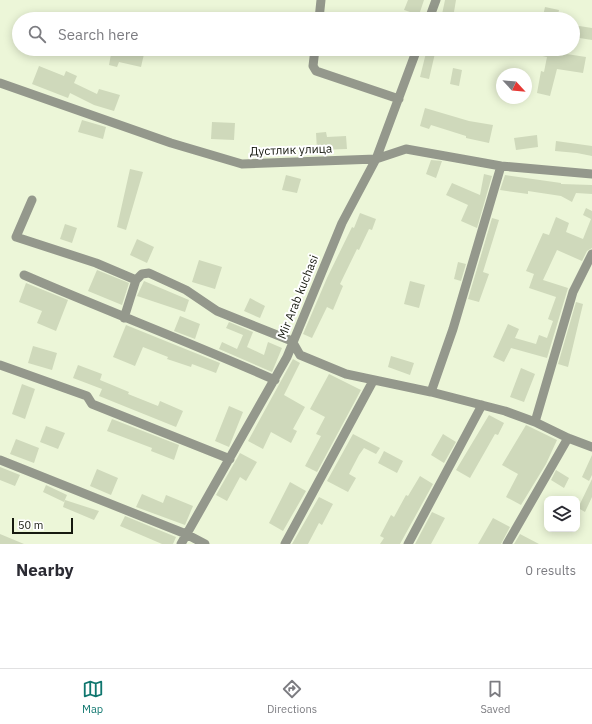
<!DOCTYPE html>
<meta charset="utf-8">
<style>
:root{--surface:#fff;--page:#f7f7f7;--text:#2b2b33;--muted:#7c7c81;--line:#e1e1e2;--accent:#0f766e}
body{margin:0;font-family:"IBM Plex Sans",sans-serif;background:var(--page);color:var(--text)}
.controls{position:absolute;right:12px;bottom:12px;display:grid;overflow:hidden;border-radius:8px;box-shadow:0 2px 10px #0003}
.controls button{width:36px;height:36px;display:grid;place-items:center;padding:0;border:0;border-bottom:1px solid var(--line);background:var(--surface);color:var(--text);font:20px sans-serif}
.compass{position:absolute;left:496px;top:68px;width:36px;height:36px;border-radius:50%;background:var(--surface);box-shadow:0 2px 10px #0003;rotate:116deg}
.scale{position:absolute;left:12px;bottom:10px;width:61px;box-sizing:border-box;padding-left:4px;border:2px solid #16190f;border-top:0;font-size:11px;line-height:14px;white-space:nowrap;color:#16190f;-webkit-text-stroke:3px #fff;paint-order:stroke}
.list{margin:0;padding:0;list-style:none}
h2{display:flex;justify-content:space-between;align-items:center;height:52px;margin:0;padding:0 16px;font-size:17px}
h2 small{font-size:13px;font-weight:400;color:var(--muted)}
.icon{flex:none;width:22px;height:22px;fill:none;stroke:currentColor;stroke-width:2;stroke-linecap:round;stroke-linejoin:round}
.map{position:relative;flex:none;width:592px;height:544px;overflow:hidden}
.search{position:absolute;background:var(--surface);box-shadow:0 2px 10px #0003;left:12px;right:12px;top:12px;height:44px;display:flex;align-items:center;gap:10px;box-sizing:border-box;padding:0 14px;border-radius:22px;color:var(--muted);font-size:15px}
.sheet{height:124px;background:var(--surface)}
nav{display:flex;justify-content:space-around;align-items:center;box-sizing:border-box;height:56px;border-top:1px solid var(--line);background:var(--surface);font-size:11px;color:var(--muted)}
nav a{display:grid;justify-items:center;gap:2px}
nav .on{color:var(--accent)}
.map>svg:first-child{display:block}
</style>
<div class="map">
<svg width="592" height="544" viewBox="0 0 592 544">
<rect width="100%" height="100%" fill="#ecf6d8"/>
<path fill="#cfd9bb" d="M408,0H424L419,15L404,10Z
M445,0H456L454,12L473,16L472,19H441Z
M545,7L559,10L557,19H546L547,17L543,16Z
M353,12L372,16V19H351Z
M573,25L592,28V40L573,37Z
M112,49H122L144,54L141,67L119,62L117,67L109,65Z
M427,49H436L429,79L420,77Z
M525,49H557L561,50L560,53L586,57L583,73L557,69L550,96L537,93L541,71L544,72L547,57L524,52Z
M39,66L64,76L66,71L77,76L74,83L97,94L99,89L120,95L114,111L94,105L70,93L68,98L32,84Z
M453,68L462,70L459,86L450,84Z
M425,108L469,121L493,125L489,143L466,138V136L431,125L429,129L420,126Z
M82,120L106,127L103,139L78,132Z
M212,122L235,123L234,140L211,139Z
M326,132L327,137L346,136L347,149L317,150L316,133Z
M537,135L538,147L516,150L514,138Z
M556,141L592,146V156L577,153L555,151Z
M431,160L442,161L436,178L426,174Z
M130,169L143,172L126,230L117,227Z
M484,174L492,176L477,228L461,221L468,205L446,195L452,183L480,195Z
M286,175L301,179L297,193L282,190Z
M505,175L561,183V184L592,185V194L576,193L572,202L561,196L528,191V194L500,190Z
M586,208L592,211V248L587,251L582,261L557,250L543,280L568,288L547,358L511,348L504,362L493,357L508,324L519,329L515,338L536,344L539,335L547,338L553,321L548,319L556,297L529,288L534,274L526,271L543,233L549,235L556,217L569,223L566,232L583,239L591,219L583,215Z
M360,213L376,219L372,230L369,229L359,250L357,249L340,284L343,286L333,310L327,307L312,338L303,334L327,278L352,227L354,228Z
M492,218L499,220L483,272L489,274L479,302L468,299Z
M65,224L77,228L72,243L60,239Z
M137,239L154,247L147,263L130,255Z
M199,260L222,267L215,289L192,282Z
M458,262L466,264L461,281L454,279Z
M97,270L129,283L122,305L88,291Z
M144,281L189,300L185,312L137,296Z
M410,281L425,285L419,308L404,304Z
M26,283L68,300L56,331L37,323L42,311L19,302Z
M250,298L265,306L260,318L244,311Z
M576,302L583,304L568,367L558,364Z
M180,316L200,324L195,339L174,331Z
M229,322L253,332L247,347L264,355L268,342L282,348L272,372L219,349L222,342L237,349L243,335L226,328Z
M126,325L220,363L216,373L192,364L191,367L167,359L168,357L143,347L135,366L113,357Z
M33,346L57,353L52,370L28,363Z
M391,356L414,363L410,375L388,367Z
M293,359L300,363L284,395L305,407L293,429L297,431L291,443L271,432L263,449L248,441Z
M78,365L102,374L100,380L129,392L128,394L158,406L160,401L183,411L176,427L99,396L102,389L73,378Z
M521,368L535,374L524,402L510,397Z
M329,374L361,390L317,472L305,466L321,436L316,434L325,417L310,409Z
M22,384L35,389L25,419L12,414Z
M229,406L243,412L229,447L215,441Z
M489,415L504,423L498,435L495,434L470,478L456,470Z
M112,419L179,445L174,460L151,451L152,448L107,431Z
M526,425L557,440L546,464L521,505L506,497L518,474L502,465Z
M46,426L65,433L58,449L40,442Z
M353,434L380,448L376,454L364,448L359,455L349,474L356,478L348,492L327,481Z
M443,434L456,442L444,463L431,455Z
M16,439L39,448L34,463L10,454Z
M384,451L403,461L397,473L378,463Z
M240,453L257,462L246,481L240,477L227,501L216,495Z
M592,455V475L589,481L582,477Z
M0,467L20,475L15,486L0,480Z
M97,469L118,478L111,495L90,486Z
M556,470L569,478L564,488L551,480Z
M420,476L433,484L400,544H380L384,538L380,536L391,515L394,517L406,495L408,496Z
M592,479V497L585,512L578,508Z
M290,482L306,491L283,531L269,523Z
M46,485L67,495L64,502L43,492Z
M142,494L163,503L166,495L193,506L185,525L136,507Z
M319,497L333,504L322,525L319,523L308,544H292Z
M65,500L99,511L94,520L63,507Z
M432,512L445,518L431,544H415Z
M125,516L176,537L173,544H162L120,526Z
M493,518L510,527L501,544H478Z
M0,534L24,544H0Z
M520,534L539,544H514Z"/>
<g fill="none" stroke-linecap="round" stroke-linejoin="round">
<path stroke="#94988c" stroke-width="9" d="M319,19L321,0
M429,19L436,0
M315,49L313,66L316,71L399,99
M0,83L171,143L242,164L376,159L406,149L501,166L592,174
M32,200L16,237L96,263L136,280L142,274L149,273L186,290L217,311L292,341L300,355L346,374L431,392L505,411L535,422L568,438L592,447
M24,275C107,311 192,343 275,380
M124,318L136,280
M0,365L87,396L92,404L230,459
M431,392L453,329L501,166
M535,422L573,292L592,254
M0,460L186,534L205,544
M181,544L287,357L342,223L376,159L417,49
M285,544L373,381
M408,544L482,405
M507,544L568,438"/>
</g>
<g text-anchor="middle" stroke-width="4" stroke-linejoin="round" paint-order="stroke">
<g font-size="12" fill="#16190f" stroke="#fff">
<text transform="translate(291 150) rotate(-2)" y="4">Дустлик улица</text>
<text transform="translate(298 297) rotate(-68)" y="4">Mir Arab kuchasi</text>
</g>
</g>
</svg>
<div class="controls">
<button><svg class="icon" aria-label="layers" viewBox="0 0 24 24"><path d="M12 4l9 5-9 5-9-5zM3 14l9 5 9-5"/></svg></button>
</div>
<svg class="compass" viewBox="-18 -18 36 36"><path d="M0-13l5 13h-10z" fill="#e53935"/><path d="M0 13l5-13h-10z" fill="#7c7c81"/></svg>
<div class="scale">50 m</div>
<div class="search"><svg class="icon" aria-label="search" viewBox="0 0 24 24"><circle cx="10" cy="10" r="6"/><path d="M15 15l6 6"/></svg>Search here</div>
</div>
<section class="sheet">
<h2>Nearby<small>0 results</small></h2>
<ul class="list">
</ul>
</section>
<nav>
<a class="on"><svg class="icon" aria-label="map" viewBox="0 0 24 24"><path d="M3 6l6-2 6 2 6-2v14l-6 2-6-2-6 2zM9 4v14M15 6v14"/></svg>Map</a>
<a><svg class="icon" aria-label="directions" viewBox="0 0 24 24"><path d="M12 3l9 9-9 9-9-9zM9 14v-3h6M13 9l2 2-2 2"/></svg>Directions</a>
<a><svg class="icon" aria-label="saved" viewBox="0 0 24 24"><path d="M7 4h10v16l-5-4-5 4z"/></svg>Saved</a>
</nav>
